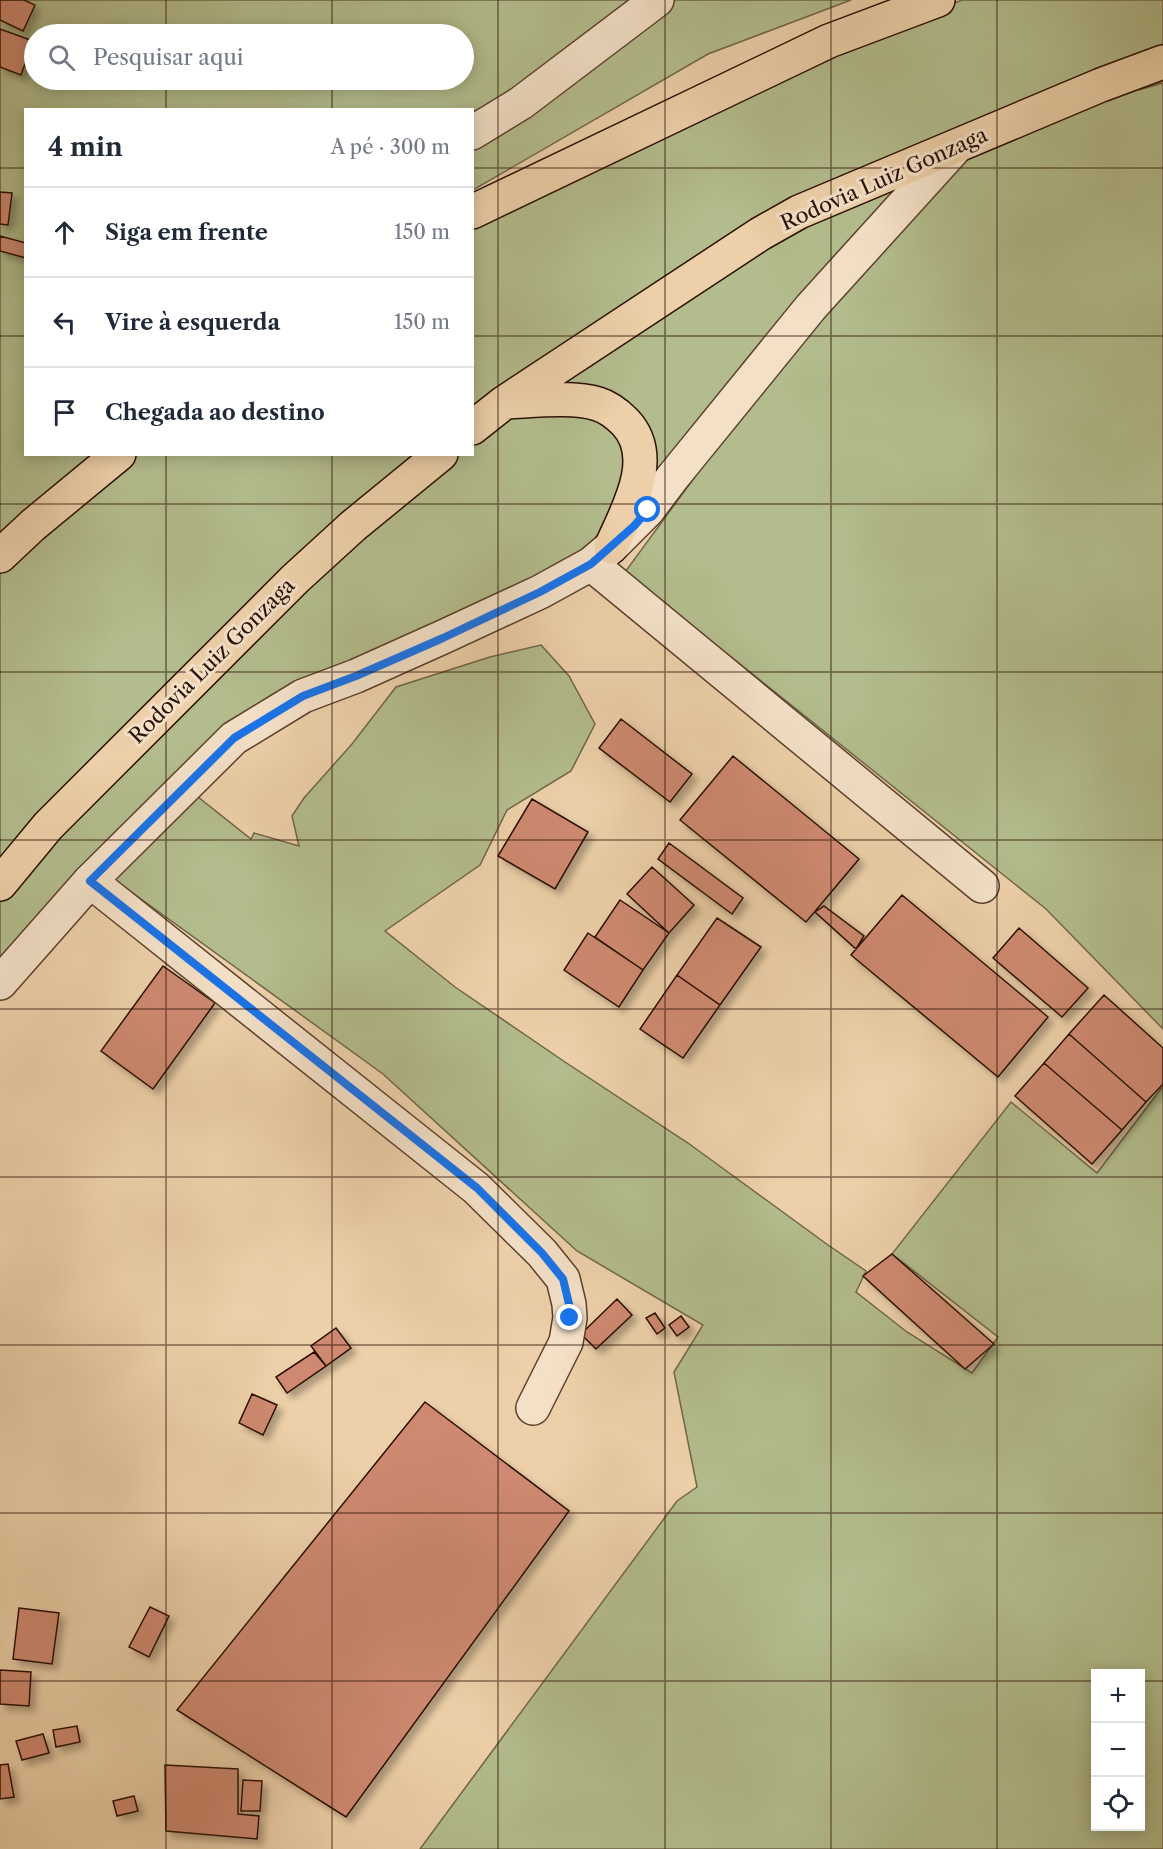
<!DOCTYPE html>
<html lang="pt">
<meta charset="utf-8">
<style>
:root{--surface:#fff;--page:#f2f2f3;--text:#1f2937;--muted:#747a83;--line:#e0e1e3}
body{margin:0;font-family:"Libre Caslon Text",serif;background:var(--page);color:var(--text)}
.controls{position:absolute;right:18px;bottom:18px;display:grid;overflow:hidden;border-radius:0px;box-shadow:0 3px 15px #0003}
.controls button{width:54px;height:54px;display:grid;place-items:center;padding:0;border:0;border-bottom:2px solid var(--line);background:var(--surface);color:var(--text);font:30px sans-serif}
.stop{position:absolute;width:18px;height:18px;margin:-14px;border:4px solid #1a73e8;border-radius:50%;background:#fff}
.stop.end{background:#1a73e8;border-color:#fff;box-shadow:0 2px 6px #0008}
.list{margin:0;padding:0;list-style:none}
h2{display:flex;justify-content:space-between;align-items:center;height:78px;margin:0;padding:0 24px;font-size:26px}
h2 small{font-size:20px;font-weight:400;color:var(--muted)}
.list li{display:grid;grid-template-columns:39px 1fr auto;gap:18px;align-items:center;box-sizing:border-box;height:90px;padding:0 24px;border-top:2px solid var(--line)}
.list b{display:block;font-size:22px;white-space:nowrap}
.list em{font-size:20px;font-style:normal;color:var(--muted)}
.icon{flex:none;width:33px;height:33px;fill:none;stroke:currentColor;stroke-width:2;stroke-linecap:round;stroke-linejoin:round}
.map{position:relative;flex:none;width:1163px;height:1849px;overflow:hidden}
.search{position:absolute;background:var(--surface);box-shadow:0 3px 15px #0003;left:24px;top:24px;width:450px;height:66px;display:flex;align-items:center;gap:15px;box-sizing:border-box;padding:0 21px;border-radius:33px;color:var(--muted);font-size:22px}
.panel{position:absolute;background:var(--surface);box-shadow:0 3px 15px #0003;left:24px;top:108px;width:450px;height:348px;border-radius:0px}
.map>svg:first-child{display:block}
</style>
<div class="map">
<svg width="1163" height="1849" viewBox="0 0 1163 1849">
<defs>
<filter id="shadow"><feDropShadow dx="5.5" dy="5.5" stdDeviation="3" flood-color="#0004"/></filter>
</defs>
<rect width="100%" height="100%" fill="#edd0a9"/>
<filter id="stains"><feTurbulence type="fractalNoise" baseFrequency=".00333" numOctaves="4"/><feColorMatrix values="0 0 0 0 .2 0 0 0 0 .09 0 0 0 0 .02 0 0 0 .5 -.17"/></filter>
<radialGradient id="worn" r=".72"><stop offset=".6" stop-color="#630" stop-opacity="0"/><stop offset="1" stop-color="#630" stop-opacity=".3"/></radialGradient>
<path fill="#b3bc8c" stroke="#6f6648" stroke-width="1.5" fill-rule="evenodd" d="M0,0H851L708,54L473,190L472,110H26V454L113,455L0,564ZM34,34H464V80H34Z
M962,0H1163V81L1139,90L1163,83V1029L1046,909L625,572L803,330L959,150L806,198L473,417L472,208L714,97Z
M933,168L628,520L642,424L523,396L809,213Z
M605,410L635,462L600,544L578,561L363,660L271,695L35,928L0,969V888L65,810L456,455L472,454L473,442L509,413Z
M126,455H424L24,829L0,858V574L79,491Z
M541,645L569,676L595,724L571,771L507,810L480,865L385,931L455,987L565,1062L688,1143L828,1245L866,1271L856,1292L907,1332L972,1373L998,1337L892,1254L1011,1102L1097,1173L1163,1086V1849H420L677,1501L697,1487L674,1372L703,1325L577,1251L383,1074L112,878L188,789L251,839L254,833L299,846L292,816L304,798L352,744L396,687L490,657ZM1096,1674H1140V1826H1096Z"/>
<path fill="#ce8970" stroke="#2b1004" stroke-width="1.5" filter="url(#shadow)" d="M0,0H24L35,5L23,31L0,20Z
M0,29L33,41L21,75L0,67Z
M0,192L12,193L8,225L0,224Z
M0,236L26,243V258L0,251Z
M621,719L692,774L670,802L599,748Z
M733,756L859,859L806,922L680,820Z
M532,799L588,832L555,889L498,856Z
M669,843L743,898L732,914L658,859Z
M652,867L694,905L669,933L627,894Z
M902,895L1048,1017L998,1077L851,955Z
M620,900L669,933L643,970L595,937Z
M824,906L864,936L856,949L815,912Z
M717,918L761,947L720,1005L677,975Z
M1019,928L1088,988L1062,1017L993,958Z
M588,933L643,970L619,1007L564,970Z
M163,966L215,1003L153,1089L101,1051Z
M677,975L720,1005L683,1058L640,1029Z
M1104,995L1163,1048V1084L1146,1102L1069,1034Z
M1069,1034L1146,1102L1122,1130L1044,1063Z
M1044,1063L1122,1130L1092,1164L1015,1096Z
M892,1254L994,1344L965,1369L863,1276Z
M617,1299L632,1315L596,1349L581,1334Z
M655,1313L665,1328L657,1334L646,1318Z
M681,1316L689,1327L677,1336L669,1325Z
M336,1328L351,1348L326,1366L311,1346Z
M314,1352L326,1366L287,1393L276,1377Z
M252,1394L277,1405L263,1435L239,1423Z
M425,1402L569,1511L346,1817L177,1710Z
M150,1607L169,1616L149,1657L129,1647Z
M19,1608L59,1613L52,1664L13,1659Z
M0,1670L31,1672L29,1706L0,1704Z
M77,1726L80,1742L56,1747L53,1730Z
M43,1734L49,1753L22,1760L16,1741Z
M8,1764L14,1797L0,1799V1765Z
M165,1765L238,1769V1814L259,1816L257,1839L166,1831Z
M243,1780L262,1781L260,1811H241Z
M134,1796L138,1811L117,1816L113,1801Z"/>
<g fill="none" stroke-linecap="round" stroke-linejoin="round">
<g stroke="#5c402d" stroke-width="36">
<path id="minor" d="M472,133L521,103L657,0
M591,564L982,886
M90,881L476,1188L542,1253L563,1279L569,1304L570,1318L566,1342L533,1408"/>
</g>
<g stroke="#5c402d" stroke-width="36">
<path id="tertiary" d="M0,983L90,881L234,738L303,696L356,676L443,637L540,592L591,564L611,547L648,510L672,478L811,307L956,147"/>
</g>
<g stroke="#2b1004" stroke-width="36">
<path id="trunk" d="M472,212L829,41L938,0
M505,402C532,401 573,396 598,404C608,407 617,414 625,422C659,457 627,511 611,547
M472,428L505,402L760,234L799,212L1101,85L1163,62
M0,556L33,525L119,454
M0,884L48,826L295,579L353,526L441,454"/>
</g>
<use href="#minor" stroke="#f3e0c7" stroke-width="33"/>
<use href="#tertiary" stroke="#f3e0c7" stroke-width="33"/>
<use href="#trunk" stroke="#edd0a9" stroke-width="33"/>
</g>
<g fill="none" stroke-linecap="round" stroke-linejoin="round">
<path stroke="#1a73e8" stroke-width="8" d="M570,1318L569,1304L563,1279L542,1253L477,1188L90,881L234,738L303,696L356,676L443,638L540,592L591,564L634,526L648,510"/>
</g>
<path fill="none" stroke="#2b1004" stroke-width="1.5" stroke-opacity="0.55" d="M166,0V34M332,0V34M498,0V1849M665,0V1849M831,0V1849M997,0V1849M166,80V110M332,80V110M0,168H26M472,168H1163M0,336H26M472,336H1163M166,454V1849M332,454V1849M0,504H1163M0,672H1163M0,840H1163M0,1009H1163M0,1177H1163M0,1345H1163M0,1513H1163M0,1681H1096M1140,1681H1163"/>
<g text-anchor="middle" stroke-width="6" stroke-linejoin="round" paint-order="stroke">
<g font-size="21" fill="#2b1004" stroke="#f3e0c7">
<text transform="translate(884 179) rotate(-24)" y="7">Rodovia Luiz Gonzaga</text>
<text transform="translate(212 661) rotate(-45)" y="7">Rodovia Luiz Gonzaga</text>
</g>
</g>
<rect width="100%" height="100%" filter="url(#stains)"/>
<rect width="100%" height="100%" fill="url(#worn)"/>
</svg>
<div class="controls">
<button>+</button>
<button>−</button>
<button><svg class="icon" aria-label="locate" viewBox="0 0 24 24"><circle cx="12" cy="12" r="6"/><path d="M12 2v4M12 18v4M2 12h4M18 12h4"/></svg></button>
</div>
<div class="stop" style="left:648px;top:510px"></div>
<div class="stop end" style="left:570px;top:1318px"></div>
<div class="search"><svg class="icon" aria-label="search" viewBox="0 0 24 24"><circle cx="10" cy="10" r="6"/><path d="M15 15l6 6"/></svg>Pesquisar aqui</div>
<section class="panel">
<h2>4 min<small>A pé · 300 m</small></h2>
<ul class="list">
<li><svg class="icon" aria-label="ahead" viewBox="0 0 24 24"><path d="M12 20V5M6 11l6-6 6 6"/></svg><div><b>Siga em frente</b></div><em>150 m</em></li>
<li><svg class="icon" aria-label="left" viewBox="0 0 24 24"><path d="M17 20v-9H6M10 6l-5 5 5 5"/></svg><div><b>Vire à esquerda</b></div><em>150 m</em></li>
<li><svg class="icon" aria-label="arrive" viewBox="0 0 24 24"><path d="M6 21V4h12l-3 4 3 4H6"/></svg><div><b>Chegada ao destino</b></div></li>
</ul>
</section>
</div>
